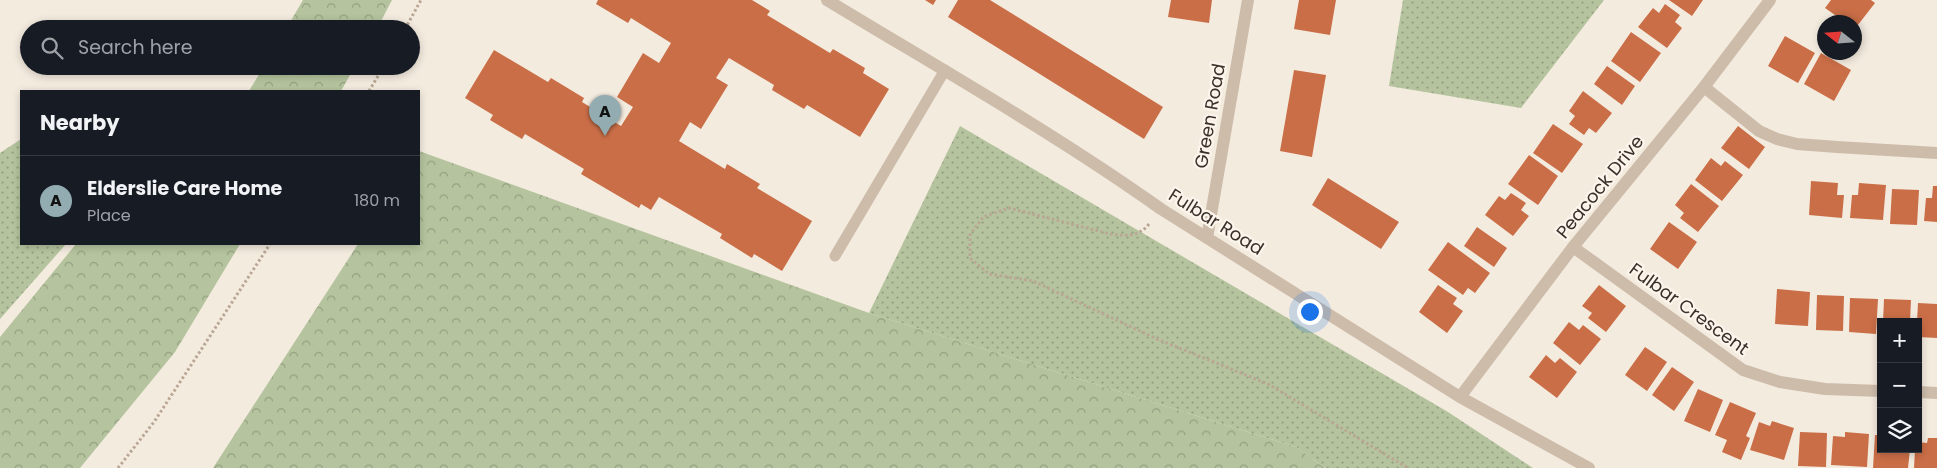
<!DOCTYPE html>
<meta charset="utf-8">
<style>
:root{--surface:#171b24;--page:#242831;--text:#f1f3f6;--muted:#9ea1a6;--line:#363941;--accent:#92acb2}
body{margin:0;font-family:Poppins,sans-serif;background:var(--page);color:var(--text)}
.controls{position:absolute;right:15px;bottom:15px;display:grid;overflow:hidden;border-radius:0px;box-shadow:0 2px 8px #0003}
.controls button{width:45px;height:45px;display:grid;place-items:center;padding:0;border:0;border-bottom:1px solid var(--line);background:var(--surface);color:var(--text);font:25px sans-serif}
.compass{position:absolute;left:1817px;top:15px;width:45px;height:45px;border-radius:50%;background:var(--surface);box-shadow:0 2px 8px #0003;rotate:287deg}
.you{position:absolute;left:1309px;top:311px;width:18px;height:18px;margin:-12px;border:4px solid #fff;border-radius:50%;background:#1a73e8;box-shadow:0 0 0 8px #1a73e833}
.badge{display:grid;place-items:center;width:32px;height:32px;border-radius:50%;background:var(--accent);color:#111;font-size:16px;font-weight:700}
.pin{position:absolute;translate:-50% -41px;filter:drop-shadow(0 1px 2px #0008)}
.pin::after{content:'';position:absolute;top:26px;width:18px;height:15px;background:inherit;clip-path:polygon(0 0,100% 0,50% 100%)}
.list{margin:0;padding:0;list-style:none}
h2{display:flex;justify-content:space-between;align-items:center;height:65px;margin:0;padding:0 20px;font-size:21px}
h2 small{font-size:16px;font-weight:400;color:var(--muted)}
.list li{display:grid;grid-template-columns:32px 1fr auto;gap:15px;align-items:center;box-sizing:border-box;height:90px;padding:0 20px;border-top:1px solid var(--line)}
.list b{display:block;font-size:19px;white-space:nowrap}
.list p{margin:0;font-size:16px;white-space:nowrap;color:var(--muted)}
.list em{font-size:16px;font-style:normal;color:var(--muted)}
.icon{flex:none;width:28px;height:28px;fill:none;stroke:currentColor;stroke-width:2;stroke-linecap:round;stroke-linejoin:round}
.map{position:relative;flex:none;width:1937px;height:468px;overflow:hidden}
.search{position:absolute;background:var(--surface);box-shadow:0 2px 8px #0003;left:20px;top:20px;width:400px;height:55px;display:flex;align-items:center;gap:12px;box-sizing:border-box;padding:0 18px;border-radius:28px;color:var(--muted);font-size:19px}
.panel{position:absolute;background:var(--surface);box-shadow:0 2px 8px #0003;left:20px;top:90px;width:400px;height:155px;border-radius:0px}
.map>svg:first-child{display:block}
</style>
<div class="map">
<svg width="1937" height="468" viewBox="0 0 1937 468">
<defs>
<pattern id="grass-dots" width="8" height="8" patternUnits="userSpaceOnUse" patternTransform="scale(1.25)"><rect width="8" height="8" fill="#b5c49e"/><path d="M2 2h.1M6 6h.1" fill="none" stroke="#94a081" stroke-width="1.8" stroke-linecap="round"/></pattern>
<pattern id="forest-crowns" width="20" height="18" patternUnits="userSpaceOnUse" patternTransform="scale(1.25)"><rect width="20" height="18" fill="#b5c49e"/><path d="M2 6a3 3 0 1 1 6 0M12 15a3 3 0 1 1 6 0" fill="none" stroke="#94a081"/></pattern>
</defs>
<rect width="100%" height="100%" fill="#f4ebdf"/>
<path fill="url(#grass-dots)" d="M1403,0H1604L1521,108L1389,86Z
M960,126L1448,412L1533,468H1325L1296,447L869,313Z
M21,139V244H66L0,319V153Z"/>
<path fill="url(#forest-crowns)" d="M303,0H392L377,29H286Z
M264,66H355L341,91H249Z
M419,151L869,313L1296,447L1325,468H213L358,244H419Z
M76,244H240L175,352L80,468H0V337Z"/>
<path fill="#ca6e47" d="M598,0H752L770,11L767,15L830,53L833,49L865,68L863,73L889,89L860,137L807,105L804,109L772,90L774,85L729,58L716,78L728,85L701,129L690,122L679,141L725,169L727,164L760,184L757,188L812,221L782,271L754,254L752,258L720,238L722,234L659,197L651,210L641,204L639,208L581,174L584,169L525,134L522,139L490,120L493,115L465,98L494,50L548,82L551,78L584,98L582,102L621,126L633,107L617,97L643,53L659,63L671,43L631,18L628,23L596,4Z
M925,0H936L933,5Z
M958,0H990L1163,107L1144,139L948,17Z
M1171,0H1212L1209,23L1168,17Z
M1299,0H1336L1330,35L1294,29Z
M1669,0H1703L1692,16Z
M1831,0H1871L1875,3L1854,30V22H1845L1825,8Z
M1665,4L1680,15L1675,22L1682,28L1667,48L1638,27L1653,8L1659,13Z
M1631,32L1661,53L1640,82L1611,61Z
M1785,36L1815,53L1798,83L1768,66Z
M1821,53L1851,70L1834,101L1804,84Z
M1607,66L1635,86L1622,105L1594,84Z
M1294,70L1326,75L1312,157L1280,151Z
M1583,91L1612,113L1596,133L1589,128L1584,135L1569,124L1575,116L1569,111Z
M1553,124L1583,144L1562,173L1533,153Z
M1738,126L1765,147L1749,169L1721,148Z
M1529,155L1558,176L1538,205L1508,184Z
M1711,158L1721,166L1725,161L1743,175L1722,201L1695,180Z
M1328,178L1399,222L1381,249L1312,205Z
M1811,181L1838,183L1837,195H1844L1842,218L1809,215Z
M1859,183L1886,185L1883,220L1850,218L1852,195H1858Z
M1691,184L1719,206L1698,232L1680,218L1684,213L1675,205Z
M1933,186H1937V222L1924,221L1926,198H1932Z
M1892,189L1919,190L1917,225L1890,224Z
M1511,193L1526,203L1521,210L1529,216L1513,236L1485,215L1499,196L1505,200Z
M1669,222L1697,242L1678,269L1650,249Z
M1477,227L1507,248L1494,267L1464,246Z
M1448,242L1490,273L1475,293L1468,288L1463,295L1428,270Z
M1438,285L1457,298L1453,304L1463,311L1447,333L1419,312Z
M1599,285L1626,306L1606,332L1588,318L1592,313L1582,306Z
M1777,289L1810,292L1808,326L1775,324Z
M1817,295L1844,296L1843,331L1816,330Z
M1850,298L1878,299L1876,334L1849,332Z
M1884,299L1911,300L1910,322H1883Z
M1918,303L1937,304V338L1918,337L1917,322Z
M1569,322L1579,330L1583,325L1601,339L1580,365L1553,343Z
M1645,347L1667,362L1647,391L1625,375Z
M1546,355L1555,363L1560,358L1577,372L1557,398L1529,377Z
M1672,367L1694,382L1674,411L1652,395Z
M1698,389L1723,400L1710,432L1684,421Z
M1730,402L1756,413L1746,436L1750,438L1741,460L1722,452L1727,440L1715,435Z
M1772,421L1794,428L1784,460L1750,450L1759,422L1770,426Z
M1800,432L1827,433L1826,467L1798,466Z
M1845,432L1869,434L1867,467L1831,465L1833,436L1845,437Z
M1875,435H1881V449H1910L1908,468H1873Z
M1928,438H1937V468H1914L1915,449H1918V442L1927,443Z"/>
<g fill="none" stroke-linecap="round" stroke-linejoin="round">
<path stroke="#b9a694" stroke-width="3" stroke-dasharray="2.5 2.5" stroke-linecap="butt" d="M405,29L421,0
M369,91L384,66
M1149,224C1139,237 1125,236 1110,234L1009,208L983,217L970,235V258L989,274L1033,281L1157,339L1268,384L1408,468
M118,468L154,422L270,244"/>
<path stroke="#cdbcaa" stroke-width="11" d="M835,256L945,70"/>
<path stroke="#cdbcaa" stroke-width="12" d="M827,0C939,68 1054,133 1161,209L1460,397L1589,468
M1704,87L1759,131L1777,139L1797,144L1837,147L1937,153
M1207,238L1248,0
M1573,247L1743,370L1780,382L1825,389L1881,391
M1918,392L1937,393
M1460,397L1573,247L1704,87L1770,0"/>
</g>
<g text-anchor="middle" stroke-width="4.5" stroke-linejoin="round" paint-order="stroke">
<g font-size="18" fill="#3a302a" stroke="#fbf5ec">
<text transform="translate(1210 116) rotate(-80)" y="6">Green Road</text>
<text transform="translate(1600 187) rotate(-51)" y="6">Peacock Drive</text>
<text transform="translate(1216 222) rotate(32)" y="6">Fulbar Road</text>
<text transform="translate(1689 309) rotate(36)" y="6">Fulbar Crescent</text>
</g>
</g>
</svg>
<div class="controls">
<button>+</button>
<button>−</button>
<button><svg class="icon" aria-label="layers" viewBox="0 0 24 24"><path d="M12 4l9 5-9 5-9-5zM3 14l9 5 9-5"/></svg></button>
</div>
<svg class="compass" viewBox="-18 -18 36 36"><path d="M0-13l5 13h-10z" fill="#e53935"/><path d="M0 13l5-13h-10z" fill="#9ea1a6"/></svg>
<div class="you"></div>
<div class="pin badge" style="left:605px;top:136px">A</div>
<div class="search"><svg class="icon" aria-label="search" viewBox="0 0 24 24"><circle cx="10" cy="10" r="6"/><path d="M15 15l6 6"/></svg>Search here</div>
<section class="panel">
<h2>Nearby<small></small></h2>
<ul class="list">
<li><span class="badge">A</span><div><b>Elderslie Care Home</b><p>Place</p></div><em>180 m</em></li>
</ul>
</section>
</div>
